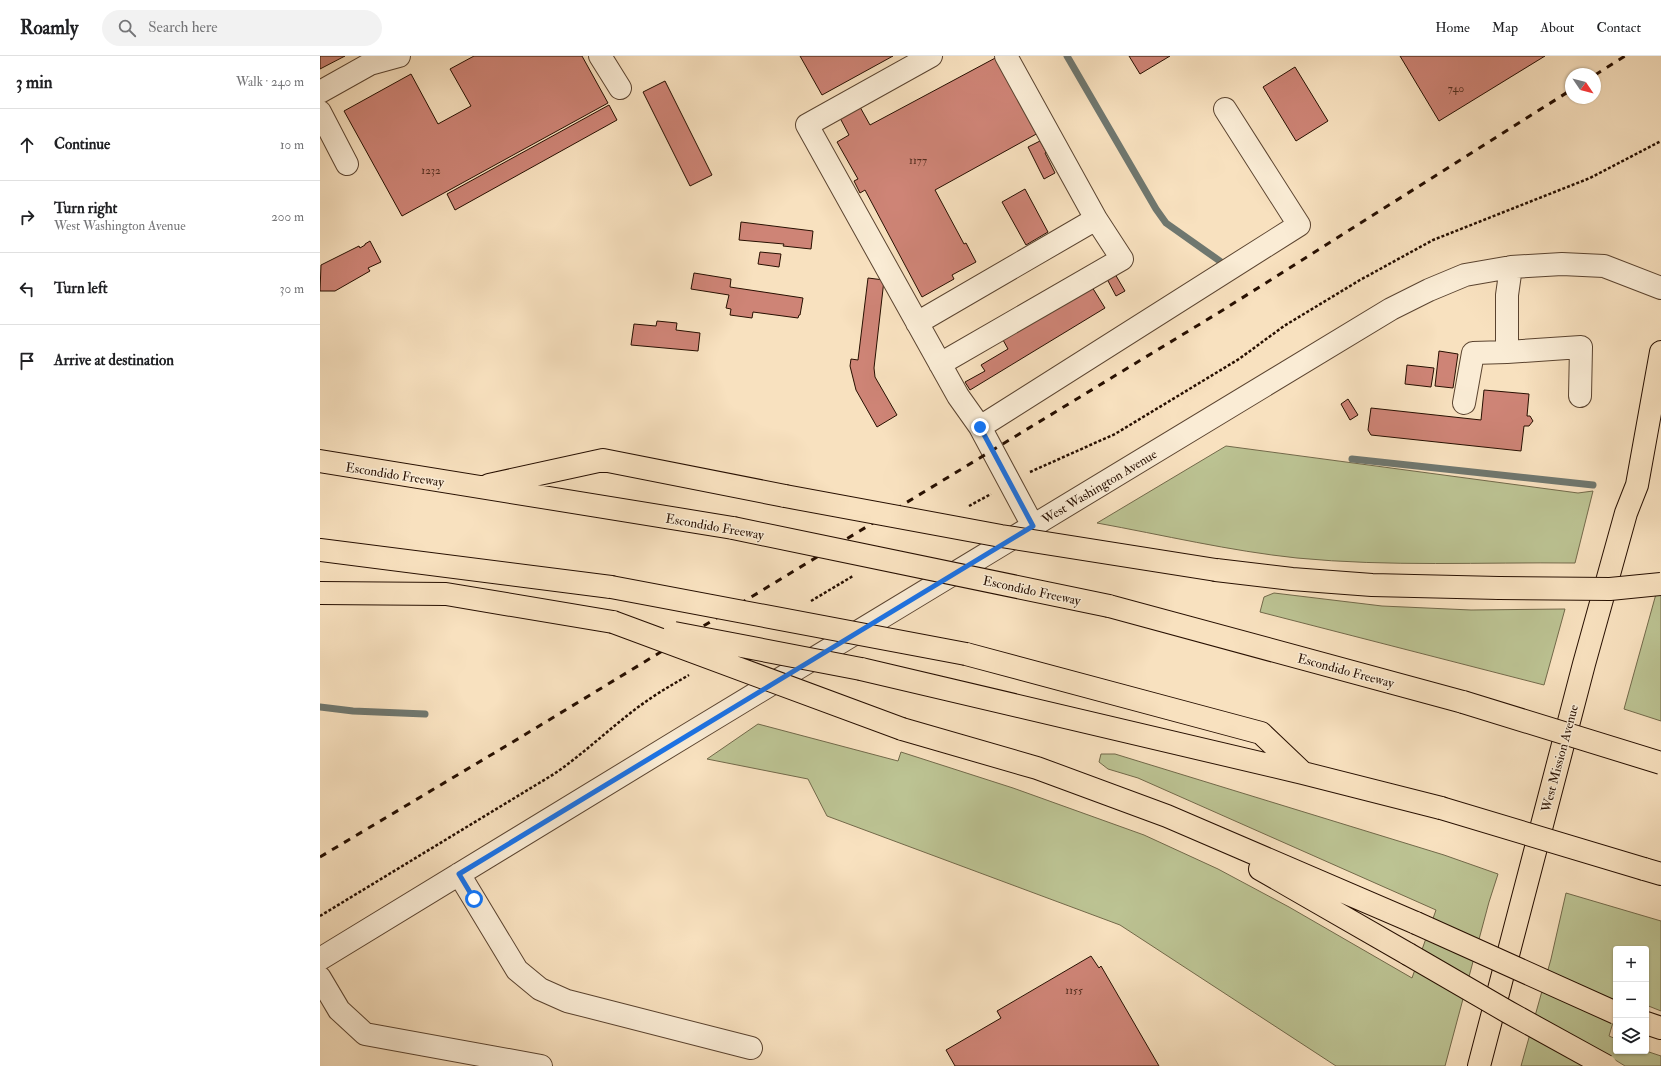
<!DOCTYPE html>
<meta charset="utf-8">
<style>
:root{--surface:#fff;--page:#f2f2f2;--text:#202124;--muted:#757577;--line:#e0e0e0}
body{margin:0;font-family:"IM FELL Double Pica",serif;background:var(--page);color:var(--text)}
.controls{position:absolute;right:12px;bottom:12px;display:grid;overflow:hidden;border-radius:4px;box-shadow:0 1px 3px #0004}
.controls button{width:36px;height:36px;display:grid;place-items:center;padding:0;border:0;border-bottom:1px solid var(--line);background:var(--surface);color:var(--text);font:20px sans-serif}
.compass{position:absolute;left:1245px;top:12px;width:36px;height:36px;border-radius:50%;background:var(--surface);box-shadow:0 1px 3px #0004;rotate:125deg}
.stop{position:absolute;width:12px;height:12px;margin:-9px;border:3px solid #1a73e8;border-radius:50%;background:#fff}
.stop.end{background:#1a73e8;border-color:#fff;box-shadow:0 1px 4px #0008}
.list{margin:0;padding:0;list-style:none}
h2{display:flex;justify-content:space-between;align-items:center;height:52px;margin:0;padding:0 16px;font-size:17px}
h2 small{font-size:13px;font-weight:400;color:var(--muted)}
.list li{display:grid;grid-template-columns:26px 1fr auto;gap:12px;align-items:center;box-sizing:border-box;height:72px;padding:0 16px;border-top:1px solid var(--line)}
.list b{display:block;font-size:15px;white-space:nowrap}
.list p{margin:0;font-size:13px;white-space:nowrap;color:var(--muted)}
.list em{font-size:13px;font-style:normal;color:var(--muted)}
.icon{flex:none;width:22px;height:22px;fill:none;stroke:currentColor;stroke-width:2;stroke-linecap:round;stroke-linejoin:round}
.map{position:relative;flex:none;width:1341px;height:1010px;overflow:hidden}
header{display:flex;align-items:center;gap:24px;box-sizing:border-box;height:56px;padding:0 20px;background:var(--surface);border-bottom:1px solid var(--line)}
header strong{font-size:19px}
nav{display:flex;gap:22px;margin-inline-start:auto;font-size:14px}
.search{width:280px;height:36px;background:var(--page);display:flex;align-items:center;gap:10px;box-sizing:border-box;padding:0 14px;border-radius:22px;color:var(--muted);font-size:15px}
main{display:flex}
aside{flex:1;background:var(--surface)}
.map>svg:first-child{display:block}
</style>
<header>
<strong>Roamly</strong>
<div class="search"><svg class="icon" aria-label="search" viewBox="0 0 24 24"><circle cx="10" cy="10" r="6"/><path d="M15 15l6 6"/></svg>Search here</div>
<nav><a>Home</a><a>Map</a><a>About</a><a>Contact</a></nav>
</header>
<main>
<aside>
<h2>3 min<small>Walk · 240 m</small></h2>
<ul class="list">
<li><svg class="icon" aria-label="ahead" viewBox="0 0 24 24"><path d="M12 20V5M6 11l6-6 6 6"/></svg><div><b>Continue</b></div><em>10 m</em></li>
<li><svg class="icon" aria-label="right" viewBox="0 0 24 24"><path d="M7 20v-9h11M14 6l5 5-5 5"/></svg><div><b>Turn right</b><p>West Washington Avenue</p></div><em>200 m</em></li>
<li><svg class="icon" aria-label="left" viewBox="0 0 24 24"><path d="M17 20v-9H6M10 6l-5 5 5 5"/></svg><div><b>Turn left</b></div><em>30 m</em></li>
<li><svg class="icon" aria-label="arrive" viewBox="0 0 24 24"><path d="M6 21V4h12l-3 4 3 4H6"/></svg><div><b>Arrive at destination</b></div></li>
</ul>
</aside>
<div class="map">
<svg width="1341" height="1010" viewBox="0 0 1341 1010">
<rect width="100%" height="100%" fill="#f8e1bf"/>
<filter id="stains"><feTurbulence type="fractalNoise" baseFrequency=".005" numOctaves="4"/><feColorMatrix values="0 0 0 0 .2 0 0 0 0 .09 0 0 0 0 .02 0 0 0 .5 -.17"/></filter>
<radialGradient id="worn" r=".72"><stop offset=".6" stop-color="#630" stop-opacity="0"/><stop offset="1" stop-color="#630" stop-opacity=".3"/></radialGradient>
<path fill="#bcc393" stroke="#72694a" d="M906,390L1258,437L1273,435L1255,507C1162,506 1069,511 977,502C910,495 843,479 777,467Z
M1341,520V665L1304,653Z
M954,537L1062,550L1151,554L1245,553L1224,629L940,556L944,541Z
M438,668L578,705L581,696L693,732L824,779L898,813L969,851L1092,922L1116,854L818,722L788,713L779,706L781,698H795L1124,799L1178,818L1169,846L1125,1010H1016L800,869L507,760L488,723L387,703Z
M1246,837L1341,865V955L1326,949V893H1296V956L1289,980L1296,983V995H1326L1341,1000V1010H1305L1284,997L1280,1010H1201L1231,903Z"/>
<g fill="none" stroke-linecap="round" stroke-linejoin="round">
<path stroke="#6f776f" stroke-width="7" d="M747,0L836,153L846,167L904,208
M1032,403L1273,429
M0,651L33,655L105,658"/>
</g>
<path fill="#ce8476" stroke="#270f00" d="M0,0H25L0,13Z
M154,0H262L288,47L82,160L24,55L91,18L118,68L151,50L130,13Z
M480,0H573L502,39Z
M679,0L720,76L615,134L644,188L646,187L656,206L632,219L634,223L602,241L545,134L540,137L534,125L538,123L517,86L529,79L520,62L540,51L550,69Z
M809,0H850L820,18Z
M1080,0H1225L1119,65Z
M975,11L1008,65L976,85L943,31Z
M345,25L392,119L370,130L323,36Z
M289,49L297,64L135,154L127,138Z
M720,85L726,96L725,97L735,117L724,123L708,91Z
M705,133L728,176L706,189L682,146Z
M421,166L493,175L491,193L463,190L464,188L419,184Z
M50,185L61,206L48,212L50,215L15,235H0L1,209L39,190L40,192L45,189V188Z
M440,196L461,198L459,211L438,208Z
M374,217L411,223L410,231L483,242L480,259H479L478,262L433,256L432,262L410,259L411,253L406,252L409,239L371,233Z
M795,218L805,235L796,240L787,223Z
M548,222L564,224L554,312L555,321L577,359L557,371L536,334L530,310L531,303L538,304Z
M772,231L785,252L650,334L645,326L665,315L661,309L688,293L683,284Z
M337,265L357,267L356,274L380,277L378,295L311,289L314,268L336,270Z
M1119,295L1138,298L1133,332L1115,330Z
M1087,309L1114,312L1111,331L1085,328Z
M1164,334L1209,338L1207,360H1210L1213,365L1209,370H1204L1201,395L1051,379L1048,374L1051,352L1161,364Z
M1028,343L1038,359L1030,364L1021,348Z
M771,900L779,912L781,910L839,1010H635L626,994L681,962L677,955Z"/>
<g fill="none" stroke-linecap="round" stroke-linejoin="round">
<g stroke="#5b4430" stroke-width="24">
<path id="minor" d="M280,0L300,32
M611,0L487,69L638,340L660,371
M0,36L50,8L79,0
M0,56L27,108
M597,267L776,163L686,0
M1187,296V239L1191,211
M620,308L802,203L776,163
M1144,347L1153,297L1187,296L1261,291L1260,340
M713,470L660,371L979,169L905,53
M139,818L197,914L220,933L247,945L431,992
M0,903L369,678L1071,253L1109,234L1145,219L1191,211L1242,208L1284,210L1341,232
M0,922L19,954L45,978L221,1010"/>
</g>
<g stroke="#270f00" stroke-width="24">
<path id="major" d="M1159,1010L1264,608L1306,457L1317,429L1341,296"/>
</g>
<g stroke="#270f00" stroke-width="24">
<path id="highway" d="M0,405L413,472
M169,429L283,404L465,440
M0,494L291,531
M896,514L972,523L1052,529L1179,532
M0,537L126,538L293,566
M789,550L1143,646
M646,598L941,677L983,717
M541,613L983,717L1121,752
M582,673L717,712L847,760L1096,867
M940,813L1088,898
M1324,813L1341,818
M1326,967L1341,972"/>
</g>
<path stroke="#270f00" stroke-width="2.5" stroke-dasharray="3 2" stroke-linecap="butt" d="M710,416L795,378L919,303L964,270L1040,224L1113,184L1270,122L1341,85
M649,450L671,438
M491,545L533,520
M0,860L234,718C269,694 299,663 334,640C346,632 357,626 369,619"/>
<use href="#minor" stroke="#faecd5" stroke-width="22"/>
<use href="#major" stroke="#f8e1bf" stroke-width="22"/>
<use href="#highway" stroke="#f8e1bf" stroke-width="22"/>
<path stroke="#270f00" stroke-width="3" stroke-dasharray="7 7" stroke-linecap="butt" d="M1275,19L1305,0
M0,801L201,681L903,254L1251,34"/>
<g stroke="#270f00" stroke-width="24" stroke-linecap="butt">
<path id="highway-bridge" d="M465,440L681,480L896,514
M413,472L789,550
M291,531L646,598
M1179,532L1290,533L1341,528
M293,566L582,673
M354,577L541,613
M1143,646L1341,707
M1121,752L1324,813
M1096,867L1296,957
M1088,898L1188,956L1286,1010"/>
</g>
<use href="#highway-bridge" stroke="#f8e1bf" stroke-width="22"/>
</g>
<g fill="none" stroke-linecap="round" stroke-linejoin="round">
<path stroke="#1a73e8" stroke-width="5" d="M154,843L139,818L713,470L660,371"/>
</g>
<g text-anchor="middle" stroke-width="3" stroke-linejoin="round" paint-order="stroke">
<g font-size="11" fill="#512c1e">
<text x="1136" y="36">740</text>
<text x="598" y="108">1177</text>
<text x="111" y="118">1232</text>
<text x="754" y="938">1155</text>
</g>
<g font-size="13" fill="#270f00" stroke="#faecd5">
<text transform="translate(75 418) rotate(9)" y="5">Escondido Freeway</text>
<text transform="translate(779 430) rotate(-31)" y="5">West Washington Avenue</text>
<text transform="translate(395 470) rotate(10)" y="5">Escondido Freeway</text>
<text transform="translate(712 534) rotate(12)" y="5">Escondido Freeway</text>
<text transform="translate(1026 614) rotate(15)" y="5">Escondido Freeway</text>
<text transform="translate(1239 702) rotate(-75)" y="5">West Mission Avenue</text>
</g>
</g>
<rect width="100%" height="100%" filter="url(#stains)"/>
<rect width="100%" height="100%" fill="url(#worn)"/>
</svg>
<div class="controls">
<button>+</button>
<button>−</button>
<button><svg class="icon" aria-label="layers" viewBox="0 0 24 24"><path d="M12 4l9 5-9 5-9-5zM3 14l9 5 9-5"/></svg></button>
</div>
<svg class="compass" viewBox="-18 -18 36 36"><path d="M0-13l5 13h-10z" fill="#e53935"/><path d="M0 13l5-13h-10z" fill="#757577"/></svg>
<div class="stop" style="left:154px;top:843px"></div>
<div class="stop end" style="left:660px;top:371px"></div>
</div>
</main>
